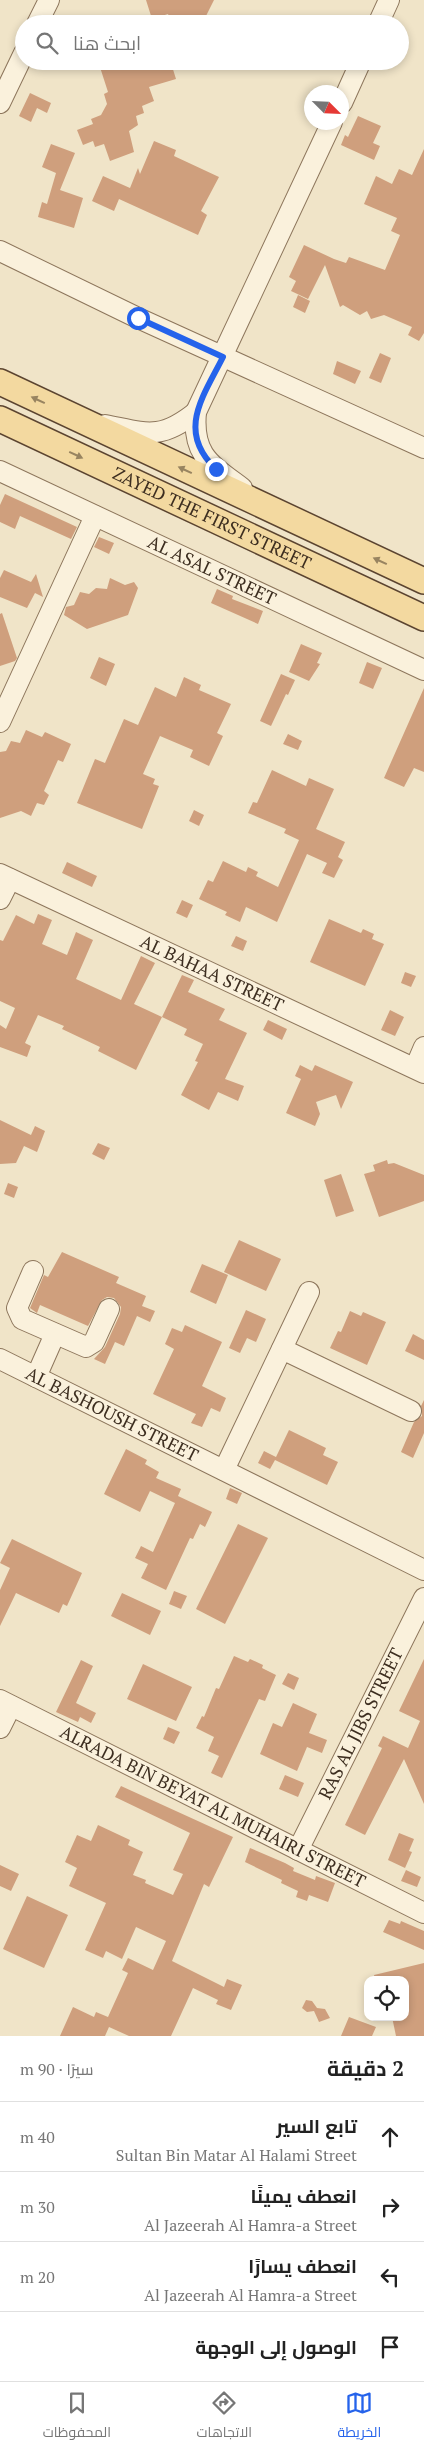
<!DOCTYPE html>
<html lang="ar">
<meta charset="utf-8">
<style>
:root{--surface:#fff;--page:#f2f2f2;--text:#222;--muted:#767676;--line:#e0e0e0;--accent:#2563eb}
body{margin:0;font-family:"PT Serif",Cairo,serif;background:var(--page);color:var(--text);direction:rtl}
.controls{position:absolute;right:15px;bottom:15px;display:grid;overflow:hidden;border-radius:10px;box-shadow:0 2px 8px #0003}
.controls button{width:45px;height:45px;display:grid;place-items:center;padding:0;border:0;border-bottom:1px solid var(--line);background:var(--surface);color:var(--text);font:25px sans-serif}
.compass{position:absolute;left:304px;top:85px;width:45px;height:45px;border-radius:50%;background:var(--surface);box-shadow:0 2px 8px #0003;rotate:114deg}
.stop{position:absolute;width:15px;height:15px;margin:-11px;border:4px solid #2563eb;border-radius:50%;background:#fff}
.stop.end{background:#2563eb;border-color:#fff;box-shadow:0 1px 5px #0008}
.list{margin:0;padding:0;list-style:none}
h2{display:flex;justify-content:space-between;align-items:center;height:65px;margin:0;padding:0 20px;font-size:21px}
h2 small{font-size:16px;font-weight:400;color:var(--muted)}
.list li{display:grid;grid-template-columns:32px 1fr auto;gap:15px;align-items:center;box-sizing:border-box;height:70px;padding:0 20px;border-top:1px solid var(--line)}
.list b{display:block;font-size:19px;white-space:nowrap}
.list p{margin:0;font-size:16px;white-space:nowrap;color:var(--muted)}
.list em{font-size:16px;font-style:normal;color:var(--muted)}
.icon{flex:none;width:28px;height:28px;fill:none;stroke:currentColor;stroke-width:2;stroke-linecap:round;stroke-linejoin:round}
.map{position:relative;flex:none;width:424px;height:2036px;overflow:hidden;direction:ltr}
.search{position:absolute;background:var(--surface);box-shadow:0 2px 8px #0003;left:15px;right:15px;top:15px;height:55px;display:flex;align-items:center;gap:12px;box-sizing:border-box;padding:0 18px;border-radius:28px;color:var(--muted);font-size:19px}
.sheet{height:345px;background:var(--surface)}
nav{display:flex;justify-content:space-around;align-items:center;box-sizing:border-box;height:70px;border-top:1px solid var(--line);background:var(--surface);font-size:14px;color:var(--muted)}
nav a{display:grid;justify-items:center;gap:2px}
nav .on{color:var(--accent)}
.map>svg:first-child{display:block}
</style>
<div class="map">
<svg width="424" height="2036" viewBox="0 0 424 2036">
<rect width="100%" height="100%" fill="#f0e4c8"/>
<path fill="#cf9f7d" d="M146,0H214L202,24H172L168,14L152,19Z
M98,61H165L166,65L171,63L176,79L149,87L154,101L142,106L144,113L136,116L138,125L129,131L134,152L110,161L104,144L95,147L93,141L83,145L77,130L93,124L91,119L101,115L107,104L104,94L108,92Z
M30,93L51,103L47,113L37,108L31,122L19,116Z
M358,116L381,126L373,143L380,146L374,160L341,145L345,135L348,137Z
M154,141L176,150L174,156L219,177L201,211L207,215L198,235L119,199L114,211L92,201L103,176L130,188L138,168L140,174Z
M51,144L75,153L60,190L83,198L74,228L38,217L42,202L47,204L56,173L42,167Z
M424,149V333L419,341L408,335L412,327L384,315L371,319L367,311L360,315L343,305L340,307L325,265L308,299L291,291L296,281L289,277L304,245L334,259L346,263L349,257L385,270L400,235L391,231L397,218L364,204L376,176L392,184L399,169L412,175Z
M298,295L310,301L305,313L293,307Z
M380,353L391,358L381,383L369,378Z
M337,361L361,371L355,384L333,374Z
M5,494L77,527L71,539L20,516L15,529L0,522V505Z
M99,537L114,543L109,554L94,547Z
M4,570L31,582L36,574L43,597L35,593L27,608L0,597V578Z
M110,578L125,585L134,582L138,588L128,615L87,629L64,615L66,607L74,605L80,592L89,594L96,588L107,589Z
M217,589L233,596L232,599L263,611L258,624L211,603Z
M2,613L17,658L15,661L0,666V614Z
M301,644L322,653L317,663L320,664L309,681L289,672Z
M99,657L115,664L106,686L90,678Z
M367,662L382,668L373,689L359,683Z
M281,674L295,680L288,695L286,694L271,726L260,721Z
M184,677L201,685L199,690L231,704L217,733L223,736L209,766L190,757L193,750L160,736L143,774L155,779L153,784L159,786L142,829L77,803L95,759L105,763L124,719L138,725L155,687L176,697Z
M424,688V772L414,768L404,787L384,778Z
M26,730L42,737L45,732L71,744L63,762L58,760L44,791L49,795L44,805L37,803L31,816L21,811L0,818V752L6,751L11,741L20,743Z
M288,734L302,741L298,750L283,744Z
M272,770L306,786L309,778L334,789L316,829L345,842L338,857L343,860L334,878L322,873L327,863L307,854L277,922L246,907L240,922L225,915L227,912L199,899L208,880L213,882L223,861L246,872L248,867L258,872L256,876L278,887L299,840L284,833L286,829L248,813L253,802L257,803Z
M194,810L204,815L199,826L189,821Z
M67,862L97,876L92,887L62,873Z
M182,900L193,905L187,918L176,913Z
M38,914L52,920L42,944L67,955L76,932L93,940L76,979L121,1000L141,956L155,963L134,1004L162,1017L136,1070L98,1051L100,1047L62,1029L64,1026L38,1015L25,1043L31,1046L27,1057L0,1047V1025L6,1029L15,1008L0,1001V940L3,941L16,915L34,924Z
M329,919L361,933L363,929L374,934L372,939L384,944L365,986L310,962Z
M236,936L247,941L243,951L231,946Z
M405,972L416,976L411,987L401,983Z
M182,975L194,980L188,992L225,1009L219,1020L247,1033L225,1079L244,1086L238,1101L218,1092L209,1110L181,1095L198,1062L195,1061L203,1044L184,1035L187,1029L162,1017Z
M390,1010L404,1017L395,1036L381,1030Z
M268,1020L287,1029L282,1040L263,1030Z
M300,1065L312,1071L315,1065L353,1082L341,1109L336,1095L316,1102L320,1114L315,1126L286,1113L301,1079L295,1076Z
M0,1120L31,1135L35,1126L45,1131L37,1152L24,1146L16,1163L0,1164Z
M98,1143L110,1148L104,1160L92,1154Z
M387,1160L388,1164L394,1163L424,1175V1201L379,1217L364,1174L375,1171L373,1165Z
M341,1174L354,1211L336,1217L324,1180Z
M8,1183L18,1187L14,1198L4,1194Z
M239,1240L281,1259L266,1291L224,1272Z
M62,1252L119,1277L116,1283L146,1296L142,1306L155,1311L150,1322L137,1316L124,1346L115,1342L105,1364L94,1359L105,1347L120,1314L121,1307L114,1298L107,1297L102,1300L88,1326L40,1305L37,1313L30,1308L44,1275L48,1277Z
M202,1264L228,1275L216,1304L190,1292Z
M246,1310L266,1319L256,1342L247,1338L240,1353L229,1348Z
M350,1311L361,1316L363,1312L386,1322L367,1365L330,1348L338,1331L341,1332Z
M185,1325L222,1342L202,1386L226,1398L220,1412L211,1408L202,1427L191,1423L196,1414L153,1394L174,1349L165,1344L172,1328L182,1332Z
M413,1334L424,1340V1360L405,1351Z
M424,1400V1433L413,1458L401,1452L414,1422L422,1416L421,1406Z
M289,1430L326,1448L323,1455L338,1462L327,1485L275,1460L270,1469L258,1463L264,1451L276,1457Z
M126,1449L147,1460L145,1464L159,1472L156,1478L181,1489L178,1496L212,1512L205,1527L200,1524L193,1539L190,1538L166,1590L141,1578L148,1564L135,1558L141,1546L153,1552L175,1503L150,1491L140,1512L104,1494Z
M230,1488L242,1493L237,1504L226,1499Z
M238,1524L268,1538L225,1624L196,1609Z
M12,1539L82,1573L67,1606L63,1604L59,1613L16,1593L0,1626V1590L10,1568L0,1563Z
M174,1591L187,1596L181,1609L169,1604Z
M122,1593L161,1611L150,1635L111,1616Z
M234,1656L248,1662L250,1659L263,1665L262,1668L276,1675L265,1701L259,1699L222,1778L211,1773L219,1756L208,1751L214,1737L196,1728L202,1716L204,1717L216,1688L219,1689Z
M424,1659V1804L404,1759L365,1835L345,1825L382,1748L378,1746L383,1736L408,1748L420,1721L399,1711Z
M81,1660L93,1666L76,1703L96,1713L91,1723L80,1717L78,1722L56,1712Z
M143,1664L192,1687L176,1721L127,1699Z
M288,1673L299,1678L294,1690L282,1684Z
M293,1703L317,1714L309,1733L327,1740L322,1753L307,1747L297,1771L260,1754L273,1723L282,1727Z
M168,1727L180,1732L174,1744L163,1739Z
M285,1775L304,1783L298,1797L279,1789Z
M121,1786L233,1837L209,1887L204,1884L172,1961L224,1987L227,1979L242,1985L231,2010L216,2004L218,2000L193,1988L171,2036H129L109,2027L105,2036H60L73,2007L94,2017L96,2012L108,2017L128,1973L122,1970L128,1958L153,1970L166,1941L136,1927L122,1959L106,1951L103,1958L85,1950L106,1903L69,1886L77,1868L65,1862L77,1835L91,1841L98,1825L130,1840L128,1845L143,1852L133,1875L146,1880L145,1883L173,1895L183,1874L173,1870L190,1833L115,1797Z
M399,1833L414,1839L409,1851L412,1852L405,1868L388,1860Z
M250,1848L285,1863L294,1868L293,1871L315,1880L316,1876L335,1883L328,1902L309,1895L307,1901L296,1897L298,1891L281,1883L282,1880L245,1862Z
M0,1865L19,1874L11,1891L0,1886Z
M406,1870L421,1877L417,1887L401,1881Z
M27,1896L68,1915L44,1968L3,1949Z
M389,1920L400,1924L401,1921L424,1931V1950L383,1932Z
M424,1963V2036H396L392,2017H405V1980H375L374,1975Z
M306,2000L312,2001L317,2008L325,2009L330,2018L319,2022L314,2011L307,2012L302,2008Z
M349,2017L376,2027L372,2036H341Z"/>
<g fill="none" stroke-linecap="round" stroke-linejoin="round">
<g stroke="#8d765c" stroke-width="22">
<g id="minor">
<path d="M37,24L49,0"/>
<path d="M378,24L389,0"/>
<path d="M0,103L24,53"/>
<path d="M342,103L361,61"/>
<path d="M0,251L138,318L424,448"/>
<path d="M105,425C146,433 160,441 196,412"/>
<path id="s1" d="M0,471L424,670"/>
<path d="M242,488C210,464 192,455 196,412L332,122"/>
<path d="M0,722L95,516"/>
<path id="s2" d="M0,874L424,1073"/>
<path d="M0,899L10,879"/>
<path d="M415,1068L424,1047"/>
<path d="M33,1271L17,1308L22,1319L86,1347L94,1342L109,1309"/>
<path d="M282,1349L411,1411"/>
<path id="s3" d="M0,1359L424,1570"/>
<path d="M36,1377L55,1334"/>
<path d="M224,1470L309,1292"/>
<path id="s4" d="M0,1700L424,1913"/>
<path d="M0,1728L11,1706"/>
<path id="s5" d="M298,1850L424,1598"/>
</g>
</g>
<g stroke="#5b4430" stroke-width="28">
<g id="major">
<path d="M0,382L424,581"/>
<path id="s6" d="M0,419L424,618"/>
</g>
</g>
<use href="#minor" stroke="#faf1dc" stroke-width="20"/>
<use href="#major" stroke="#f3d9a0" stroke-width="25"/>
</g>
<defs><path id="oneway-solid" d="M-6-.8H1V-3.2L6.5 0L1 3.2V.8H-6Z" transform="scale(1.25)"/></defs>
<g fill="#988460">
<use href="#oneway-solid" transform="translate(38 400) rotate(-155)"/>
<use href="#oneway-solid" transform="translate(76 455) rotate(25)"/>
<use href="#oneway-solid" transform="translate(185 470) rotate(-155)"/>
<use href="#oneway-solid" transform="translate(380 561) rotate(-155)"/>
</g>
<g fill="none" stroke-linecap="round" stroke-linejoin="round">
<path stroke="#2563eb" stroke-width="6" d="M138,318L223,357C203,397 176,431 216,469"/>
</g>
<g text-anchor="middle" stroke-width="4" stroke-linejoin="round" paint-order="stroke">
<g font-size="18" fill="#3d2e20" stroke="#f7eed8">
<text dy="6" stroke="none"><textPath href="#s6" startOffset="234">ZAYED THE FIRST STREET</textPath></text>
<text dy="6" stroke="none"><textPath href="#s1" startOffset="234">AL ASAL STREET</textPath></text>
<text dy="6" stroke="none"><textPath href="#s2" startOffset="234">AL BAHAA STREET</textPath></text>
<text dy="6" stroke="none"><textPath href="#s3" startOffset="125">AL BASHOUSH STREET</textPath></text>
<text dy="6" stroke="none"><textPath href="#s5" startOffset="141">RAS AL JIBS STREET</textPath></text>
<text dy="6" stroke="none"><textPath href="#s4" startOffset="238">ALRADA BIN BEYAT AL MUHAIRI STREET</textPath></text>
</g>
</g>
</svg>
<div class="controls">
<button><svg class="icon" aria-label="locate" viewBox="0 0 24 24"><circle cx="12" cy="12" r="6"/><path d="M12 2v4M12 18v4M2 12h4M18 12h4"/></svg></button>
</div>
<svg class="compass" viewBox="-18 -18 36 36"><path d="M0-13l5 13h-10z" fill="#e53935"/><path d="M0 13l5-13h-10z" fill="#767676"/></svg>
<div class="stop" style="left:138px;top:318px"></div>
<div class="stop end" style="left:216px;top:469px"></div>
<div class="search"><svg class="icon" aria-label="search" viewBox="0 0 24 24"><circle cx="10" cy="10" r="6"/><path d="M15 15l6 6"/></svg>ابحث هنا</div>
</div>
<section class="sheet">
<h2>2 دقيقة<small>سيرًا · 90 m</small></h2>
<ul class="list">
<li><svg class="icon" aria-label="ahead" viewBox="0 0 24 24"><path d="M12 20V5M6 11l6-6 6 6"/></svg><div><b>تابع السير</b><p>Sultan Bin Matar Al Halami Street</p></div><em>40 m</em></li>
<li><svg class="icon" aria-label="right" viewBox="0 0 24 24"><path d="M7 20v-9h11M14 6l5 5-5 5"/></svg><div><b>انعطف يمينًا</b><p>Al Jazeerah Al Hamra-a Street</p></div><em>30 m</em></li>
<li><svg class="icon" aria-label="left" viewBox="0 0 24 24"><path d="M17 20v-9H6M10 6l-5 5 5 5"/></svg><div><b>انعطف يسارًا</b><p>Al Jazeerah Al Hamra-a Street</p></div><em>20 m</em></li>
<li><svg class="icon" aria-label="arrive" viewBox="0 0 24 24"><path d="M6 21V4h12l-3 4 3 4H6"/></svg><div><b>الوصول إلى الوجهة</b></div></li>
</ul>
</section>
<nav>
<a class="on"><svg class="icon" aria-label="map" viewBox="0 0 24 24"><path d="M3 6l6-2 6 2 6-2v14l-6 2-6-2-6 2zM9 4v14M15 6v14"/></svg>الخريطة</a>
<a><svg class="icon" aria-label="directions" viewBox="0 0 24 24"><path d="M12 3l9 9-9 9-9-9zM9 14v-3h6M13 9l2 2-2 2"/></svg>الاتجاهات</a>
<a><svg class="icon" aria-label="saved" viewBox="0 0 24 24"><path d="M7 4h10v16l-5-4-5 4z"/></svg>المحفوظات</a>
</nav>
